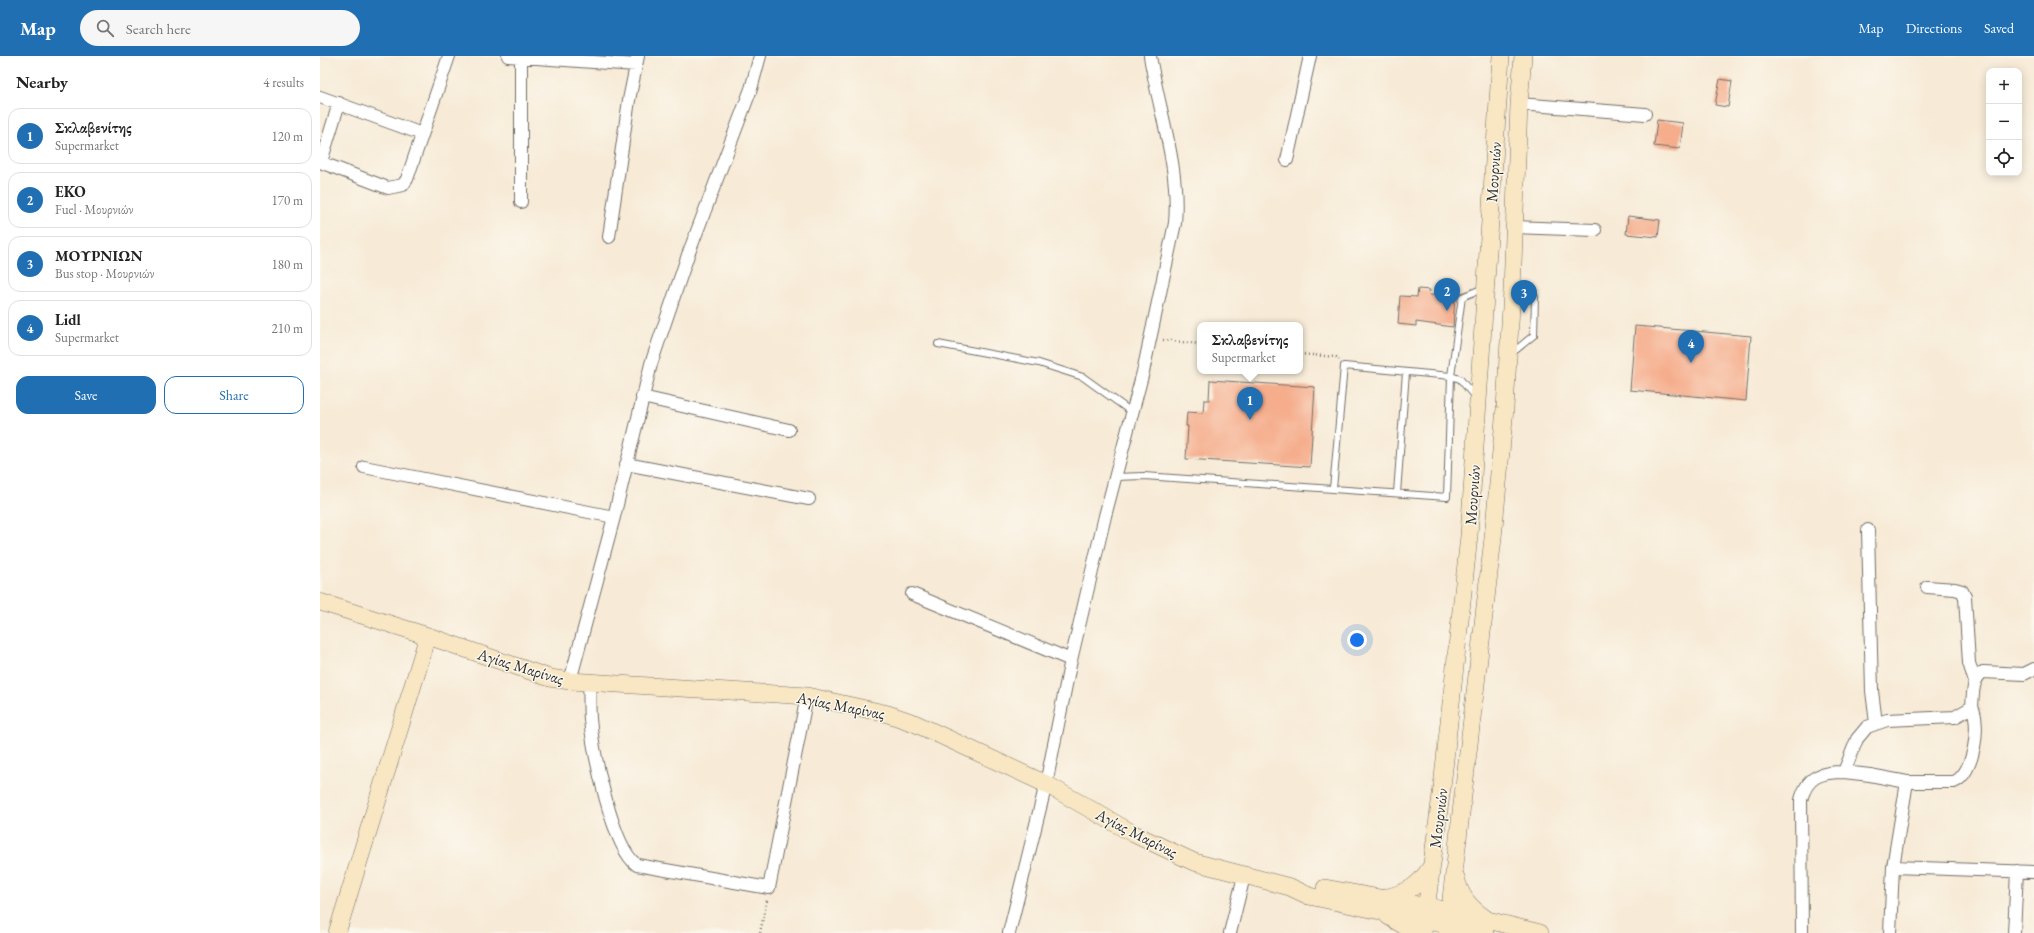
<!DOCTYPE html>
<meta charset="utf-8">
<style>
:root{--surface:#fff;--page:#f6f6f6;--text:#222;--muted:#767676;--line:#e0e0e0;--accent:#1f6fb2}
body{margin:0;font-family:"EB Garamond",serif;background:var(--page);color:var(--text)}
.controls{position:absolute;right:12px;top:12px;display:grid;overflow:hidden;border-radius:8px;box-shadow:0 2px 10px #0003}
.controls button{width:36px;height:36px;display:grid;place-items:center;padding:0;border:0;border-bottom:1px solid var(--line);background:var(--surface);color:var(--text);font:20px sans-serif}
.you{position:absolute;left:1037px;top:584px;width:14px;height:14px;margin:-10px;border:3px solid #fff;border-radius:50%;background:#1a73e8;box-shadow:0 0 0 6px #1a73e833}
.badge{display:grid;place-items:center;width:26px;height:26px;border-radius:50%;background:var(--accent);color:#fff;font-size:13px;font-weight:700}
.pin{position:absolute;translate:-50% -33px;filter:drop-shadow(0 1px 2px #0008)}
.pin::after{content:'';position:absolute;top:21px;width:14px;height:12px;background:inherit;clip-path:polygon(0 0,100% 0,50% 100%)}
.popup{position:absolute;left:877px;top:266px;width:106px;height:52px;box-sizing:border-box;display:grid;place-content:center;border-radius:8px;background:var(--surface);filter:drop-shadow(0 1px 3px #0005);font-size:13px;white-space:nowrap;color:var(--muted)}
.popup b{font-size:15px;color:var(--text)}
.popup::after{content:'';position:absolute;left:50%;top:100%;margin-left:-8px;border:8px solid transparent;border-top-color:var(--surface)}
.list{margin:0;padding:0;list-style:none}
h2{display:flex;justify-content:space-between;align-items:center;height:52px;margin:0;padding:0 16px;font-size:17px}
h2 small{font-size:13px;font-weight:400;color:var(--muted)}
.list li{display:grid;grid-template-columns:26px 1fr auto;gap:12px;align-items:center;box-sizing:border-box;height:56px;margin:0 8px 8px;padding:0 8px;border:1px solid var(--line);border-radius:12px}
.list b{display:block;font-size:15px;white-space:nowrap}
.list p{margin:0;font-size:13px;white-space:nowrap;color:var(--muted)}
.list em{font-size:13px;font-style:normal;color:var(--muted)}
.actions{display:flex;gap:8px;padding:12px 16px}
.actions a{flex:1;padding:9px 0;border:1px solid var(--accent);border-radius:12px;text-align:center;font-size:14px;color:var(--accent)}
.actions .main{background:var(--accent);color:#fff}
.icon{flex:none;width:22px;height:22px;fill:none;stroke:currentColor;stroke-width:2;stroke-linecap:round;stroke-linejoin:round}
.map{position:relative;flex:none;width:1714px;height:877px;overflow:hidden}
header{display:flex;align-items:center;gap:24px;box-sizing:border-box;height:56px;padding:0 20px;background:var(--accent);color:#fff}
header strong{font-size:19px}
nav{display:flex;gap:22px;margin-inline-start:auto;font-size:14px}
.search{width:280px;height:36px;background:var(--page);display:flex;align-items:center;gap:10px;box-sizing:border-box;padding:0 14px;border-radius:22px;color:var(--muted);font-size:15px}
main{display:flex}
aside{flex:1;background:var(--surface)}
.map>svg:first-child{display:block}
</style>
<header>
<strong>Map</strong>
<div class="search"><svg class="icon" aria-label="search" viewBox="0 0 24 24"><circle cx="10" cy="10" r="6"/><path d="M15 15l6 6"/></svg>Search here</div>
<nav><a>Map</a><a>Directions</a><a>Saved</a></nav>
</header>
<main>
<aside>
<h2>Nearby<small>4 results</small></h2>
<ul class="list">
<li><span class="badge">1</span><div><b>Σκλαβενίτης</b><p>Supermarket</p></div><em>120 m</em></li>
<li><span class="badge">2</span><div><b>EKO</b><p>Fuel · Μουρνιών</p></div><em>170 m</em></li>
<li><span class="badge">3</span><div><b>ΜΟΥΡΝΙΩΝ</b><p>Bus stop · Μουρνιών</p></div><em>180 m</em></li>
<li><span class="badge">4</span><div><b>Lidl</b><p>Supermarket</p></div><em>210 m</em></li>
</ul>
<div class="actions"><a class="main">Save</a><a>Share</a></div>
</aside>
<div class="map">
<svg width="1714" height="877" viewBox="0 0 1714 877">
<rect width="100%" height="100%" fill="#fbf7ec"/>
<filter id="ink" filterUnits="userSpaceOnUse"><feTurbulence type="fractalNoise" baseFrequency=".025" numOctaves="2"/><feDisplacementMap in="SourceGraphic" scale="8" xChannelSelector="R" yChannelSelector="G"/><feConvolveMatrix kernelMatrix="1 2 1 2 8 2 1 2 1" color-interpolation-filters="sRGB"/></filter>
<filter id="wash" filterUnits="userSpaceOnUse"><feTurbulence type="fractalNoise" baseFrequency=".012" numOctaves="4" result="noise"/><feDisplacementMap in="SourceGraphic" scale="16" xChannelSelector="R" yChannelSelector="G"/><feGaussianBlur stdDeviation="0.9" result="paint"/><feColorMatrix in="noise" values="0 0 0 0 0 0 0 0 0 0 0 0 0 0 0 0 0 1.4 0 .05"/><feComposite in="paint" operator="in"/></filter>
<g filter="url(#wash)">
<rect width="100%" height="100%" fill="#f7ead6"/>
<g id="blocks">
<path fill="#f5ad8c" d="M1400,23L1412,25L1408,51L1395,49Z
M1337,64L1363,67L1360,93L1334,90Z
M1308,160L1340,164L1338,181L1306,178Z
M1098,233L1110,234L1109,239L1135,240L1133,271L1096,266V270L1078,268L1080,240L1097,241Z
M1315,270L1431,280L1426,345L1310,334Z
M890,324L995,331L990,411L866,403L868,370H866L867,356L883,357L884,344H889Z"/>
</g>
</g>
<g filter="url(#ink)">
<use href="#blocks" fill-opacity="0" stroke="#726e67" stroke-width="1"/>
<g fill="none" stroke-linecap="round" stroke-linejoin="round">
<g stroke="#726e67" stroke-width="8">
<path id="lane" d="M618,288L719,307L763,321L813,357
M1191,298L1214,279L1215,241L1195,226
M795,421L824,420L1013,433L1024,310L1131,320L1140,323L1154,340
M1013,433L1127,441L1131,320L1142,241L1164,232
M1077,437L1086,316"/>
</g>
<g stroke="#726e67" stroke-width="14">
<path id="street" d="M188,0L316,9
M201,2V146
M0,41L102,78
M1199,48L1325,58
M967,104L990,0
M0,106L68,132L83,129L87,123L129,0
M1,106L19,47
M1195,171L1275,174
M289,181L309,44L318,0
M322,341L469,374
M306,408L489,443
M44,411L294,461
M1548,474L1552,635L1556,667
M1607,531L1635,533L1642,535L1645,541L1649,607L1655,626
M592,538L751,604
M250,625L294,461L331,308L368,199L431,33L440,0
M269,626C270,638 269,651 270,663C273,694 292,792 317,809L449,832L487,640
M1524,716L1550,719L1587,726H1634C1654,718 1661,668 1652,651
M1573,811L1714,816
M689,877L726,728L751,604L785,460L823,316L855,167C860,111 839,56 830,0
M910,877L924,820
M1482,877L1481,744C1487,720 1501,716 1524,716L1537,683L1547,671L1567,664L1635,661L1652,651C1653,639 1652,623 1663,616L1704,618L1714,613
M1570,877L1573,811L1587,726
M1694,877L1697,815"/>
</g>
<g stroke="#726e67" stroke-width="18">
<path id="secondary" d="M0,546L108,580L230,622L250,625L487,640L568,658L594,667L726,728L814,778L874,806L970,831L989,840L1165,877
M1136,821C1140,840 1149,851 1165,862
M1005,832L1131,855L1220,877
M1065,842C1088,836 1098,831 1111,811
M1068,860L1086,871L1089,877
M17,877L108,580
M1103,877L1122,731L1149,480L1181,0
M1127,877L1173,482L1185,352L1192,234L1199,48L1203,0"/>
</g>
<path stroke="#726e67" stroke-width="2.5" stroke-dasharray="1 3" stroke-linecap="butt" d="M843,284L880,288
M980,298L1016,301L1019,304
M440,877L447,844"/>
<use href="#lane" stroke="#fff" stroke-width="6"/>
<use href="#street" stroke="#fff" stroke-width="12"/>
<use href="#secondary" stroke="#f9e7c3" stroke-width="17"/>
</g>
</g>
<g text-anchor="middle" stroke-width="3" stroke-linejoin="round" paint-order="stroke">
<g font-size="16" fill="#2b2b2b" stroke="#fbf7ec">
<text transform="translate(1173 116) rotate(-86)" y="6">Μουρνιών</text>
<text transform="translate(1152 439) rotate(-86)" y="6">Μουρνιών</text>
<text transform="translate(201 610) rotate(17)" y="6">Αγίας Μαρίνας</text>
<text transform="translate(521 649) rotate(11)" y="6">Αγίας Μαρίνας</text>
<text transform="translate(1118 762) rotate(-83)" y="6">Μουρνιών</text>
<text transform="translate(817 777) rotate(27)" y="6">Αγίας Μαρίνας</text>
</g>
</g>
</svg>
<div class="controls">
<button>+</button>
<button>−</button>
<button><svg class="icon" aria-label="locate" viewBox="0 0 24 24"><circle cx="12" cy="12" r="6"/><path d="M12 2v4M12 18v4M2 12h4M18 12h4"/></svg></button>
</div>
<div class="you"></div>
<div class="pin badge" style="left:930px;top:364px">1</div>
<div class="popup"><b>Σκλαβενίτης</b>Supermarket</div>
<div class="pin badge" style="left:1127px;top:255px">2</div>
<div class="pin badge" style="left:1204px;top:257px">3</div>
<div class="pin badge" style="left:1371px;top:307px">4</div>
</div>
</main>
